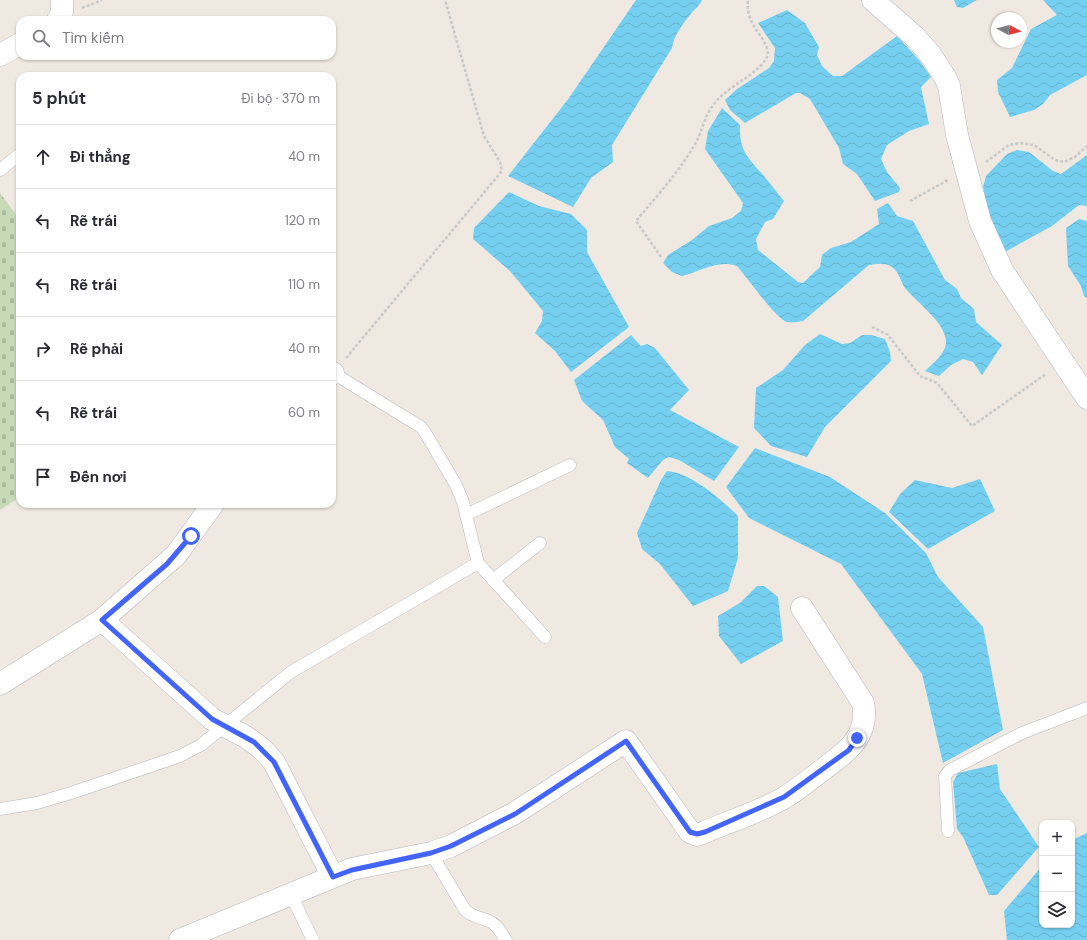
<!DOCTYPE html>
<html lang="vi">
<meta charset="utf-8">
<style>
:root{--surface:#fff;--page:#f7f7f7;--text:#2b2b33;--muted:#7c7c81;--line:#e1e1e2}
body{margin:0;font-family:"DM Sans",sans-serif;background:var(--page);color:var(--text)}
.controls{position:absolute;right:12px;bottom:12px;display:grid;overflow:hidden;border-radius:8px;box-shadow:0 1px 3px #0004}
.controls button{width:36px;height:36px;display:grid;place-items:center;padding:0;border:0;border-bottom:1px solid var(--line);background:var(--surface);color:var(--text);font:20px sans-serif}
.compass{position:absolute;left:991px;top:12px;width:36px;height:36px;border-radius:50%;background:var(--surface);box-shadow:0 1px 3px #0004;rotate:97deg}
.stop{position:absolute;width:12px;height:12px;margin:-9px;border:3px solid #4264fb;border-radius:50%;background:#fff}
.stop.end{background:#4264fb;border-color:#fff;box-shadow:0 1px 4px #0008}
.list{margin:0;padding:0;list-style:none}
h2{display:flex;justify-content:space-between;align-items:center;height:52px;margin:0;padding:0 16px;font-size:17px}
h2 small{font-size:13px;font-weight:400;color:var(--muted)}
.list li{display:grid;grid-template-columns:26px 1fr auto;gap:12px;align-items:center;box-sizing:border-box;height:64px;padding:0 16px;border-top:1px solid var(--line)}
.list b{display:block;font-size:15px;white-space:nowrap}
.list em{font-size:13px;font-style:normal;color:var(--muted)}
.icon{flex:none;width:22px;height:22px;fill:none;stroke:currentColor;stroke-width:2;stroke-linecap:round;stroke-linejoin:round}
.map{position:relative;flex:none;width:1087px;height:940px;overflow:hidden}
.search{position:absolute;background:var(--surface);box-shadow:0 1px 3px #0004;left:16px;top:16px;width:320px;height:44px;display:flex;align-items:center;gap:10px;box-sizing:border-box;padding:0 14px;border-radius:12px;color:var(--muted);font-size:15px}
.panel{position:absolute;background:var(--surface);box-shadow:0 1px 3px #0004;left:16px;top:72px;width:320px;height:436px;border-radius:12px}
.map>svg:first-child{display:block}
</style>
<div class="map">
<svg width="1087" height="940" viewBox="0 0 1087 940">
<defs>
<pattern id="cemetery-stones" width="16" height="16" patternUnits="userSpaceOnUse"><rect width="16" height="16" fill="#c8d9b8"/><path d="M2 7V4a2 2 0 0 1 4 0v3zM10 15v-3a2 2 0 0 1 4 0v3z" fill="#acbb9e"/></pattern>
<pattern id="water-waves" width="16" height="10" patternUnits="userSpaceOnUse"><rect width="16" height="10" fill="#75cff0"/><path d="M0 5q4-4 8 0t8 0" fill="none" stroke="#66b2ce"/></pattern>
</defs>
<rect width="100%" height="100%" fill="#efe9e1"/>
<path fill="url(#cemetery-stones)" d="M0,193L20,220V497L0,510Z"/>
<path fill="url(#water-waves)" d="M636,0H702C699,7 694,9 690,15C682,25 674,35 672,48L612,145L613,162L591,178L573,207L508,176L569,98Z
M954,0H977L963,8L957,7Z
M1043,0H1087V75L1050,95L1043,104L1034,110L1010,117L998,92L997,80L1012,68L1031,29L1057,15Z
M787,10L805,23L819,47L817,55L822,66L833,76H842L897,36L919,60L931,77L921,87L929,124L909,131L887,145L881,159L887,172L900,188L899,192L875,201L857,174L843,164L839,148L810,99L800,93H796L745,123L730,110L725,100L737,89L769,68L774,61L775,48L758,23Z
M722,108L740,125C739,151 748,158 764,176C771,184 777,193 784,201L773,219L765,222L756,239L758,250L798,282L803,283L820,267L822,255L831,248L851,242L879,224L877,209L888,203L897,216L913,221L945,280L957,289L961,298L974,309L976,322L1002,345L982,375L973,362L963,359L951,365L939,376L925,371C933,363 946,354 946,341C945,322 917,303 905,288C900,281 900,273 892,267C886,262 876,264 869,265L803,321C798,322 792,323 787,322C776,319 746,276 737,266C717,259 700,272 682,276L672,272L663,263L668,255L692,240L709,226L732,218L741,211L743,203L705,149L708,131Z
M1017,150L1029,152L1053,171L1061,174L1087,155V206L1079,205L1052,226L1003,253L991,226L983,187L986,176L1007,154Z
M509,192L539,206L571,214L587,230V252L629,327L571,372L555,351L535,333L542,321L543,311L510,271L473,239L474,228Z
M1079,219L1087,221V298L1084,296L1081,286L1068,266L1066,228Z
M820,334L842,344L850,343L862,335H871L885,339L890,352L891,361L825,427L807,457L771,446L754,428L756,388L783,370L805,345Z
M631,335L641,346L647,344L655,348L689,390L670,410L739,447L714,481L679,460L669,457L663,460L648,478L627,463L629,459L615,447L603,420L582,401L574,380Z
M755,448L830,477L885,513L926,553L938,577L983,627L1003,730L943,763L922,674L841,564L749,518L726,487Z
M667,471C691,473 721,499 738,516V558L728,591L693,606L660,564L642,549L637,533L661,480Z
M980,479L995,511L928,549L889,512L900,494L915,480L952,488Z
M757,586H764L778,597L783,641L741,664L719,636L718,616L740,603Z
M997,764L1000,789L1039,847L997,895H989L963,837L957,829L953,782L958,773Z
M1087,833V940H1007L1004,911L1042,866V925H1072V840Z"/>
<g fill="none" stroke-linecap="round" stroke-linejoin="round">
<g stroke="#b4b7c1" stroke-width="13">
<path id="service" d="M0,170L20,154
M466,515L570,465
M478,563L545,637
M493,580L540,543
M0,809L37,803L71,793L180,756L201,745L291,672L478,563L463,502L456,485L426,434L421,427L333,373
M948,831L945,776L950,770L1022,733L1087,708
M431,853L465,910C472,917 480,917 489,921C497,924 501,933 506,940
M291,895L313,940"/>
</g>
<g stroke="#b4b7c1" stroke-width="23">
<path id="minor" d="M873,0L915,37L930,54L945,77L949,86L957,135L980,221L1002,270L1087,398
M58,20L62,12V0
M0,55L20,44
M332,374L333,373
M102,620L212,719L246,737L261,748L274,762L333,877
M0,684L102,620L176,555L213,504
M180,940L352,869L431,853L451,846L515,813L626,741L690,832L697,835L705,832C731,821 759,812 784,798C797,790 809,780 821,771C845,753 870,737 863,703L802,608"/>
</g>
<path stroke="#c9c9c9" stroke-width="2.5" stroke-dasharray="3 2" stroke-linecap="butt" d="M82,8L102,0
M986,162L1009,145L1020,143L1034,145L1055,160L1064,162L1075,157L1087,146
M910,201L948,180
M661,257L636,221C656,197 678,173 694,146C702,133 704,116 714,104C729,84 757,77 768,55C767,35 745,27 748,0
M872,327L888,335L920,376L937,383L972,426L1046,374
M346,358L502,171L500,162L484,136L445,0"/>
<use href="#service" stroke="#fff" stroke-width="12"/>
<use href="#minor" stroke="#fff" stroke-width="22"/>
</g>
<g fill="none" stroke-linecap="round" stroke-linejoin="round">
<path stroke="#4264fb" stroke-width="5" d="M191,536L167,564L102,620L212,719L254,742L274,762L333,877L352,870L431,853L451,846L515,814L626,741L690,832L697,834L705,832L784,797L849,750L857,738"/>
</g>
</svg>
<div class="controls">
<button>+</button>
<button>−</button>
<button><svg class="icon" aria-label="layers" viewBox="0 0 24 24"><path d="M12 4l9 5-9 5-9-5zM3 14l9 5 9-5"/></svg></button>
</div>
<svg class="compass" viewBox="-18 -18 36 36"><path d="M0-13l5 13h-10z" fill="#e53935"/><path d="M0 13l5-13h-10z" fill="#7c7c81"/></svg>
<div class="stop" style="left:191px;top:536px"></div>
<div class="stop end" style="left:857px;top:738px"></div>
<div class="search"><svg class="icon" aria-label="search" viewBox="0 0 24 24"><circle cx="10" cy="10" r="6"/><path d="M15 15l6 6"/></svg>Tìm kiếm</div>
<section class="panel">
<h2>5 phút<small>Đi bộ · 370 m</small></h2>
<ul class="list">
<li><svg class="icon" aria-label="ahead" viewBox="0 0 24 24"><path d="M12 20V5M6 11l6-6 6 6"/></svg><div><b>Đi thẳng</b></div><em>40 m</em></li>
<li><svg class="icon" aria-label="left" viewBox="0 0 24 24"><path d="M17 20v-9H6M10 6l-5 5 5 5"/></svg><div><b>Rẽ trái</b></div><em>120 m</em></li>
<li><svg class="icon" aria-label="left" viewBox="0 0 24 24"><path d="M17 20v-9H6M10 6l-5 5 5 5"/></svg><div><b>Rẽ trái</b></div><em>110 m</em></li>
<li><svg class="icon" aria-label="right" viewBox="0 0 24 24"><path d="M7 20v-9h11M14 6l5 5-5 5"/></svg><div><b>Rẽ phải</b></div><em>40 m</em></li>
<li><svg class="icon" aria-label="left" viewBox="0 0 24 24"><path d="M17 20v-9H6M10 6l-5 5 5 5"/></svg><div><b>Rẽ trái</b></div><em>60 m</em></li>
<li><svg class="icon" aria-label="arrive" viewBox="0 0 24 24"><path d="M6 21V4h12l-3 4 3 4H6"/></svg><div><b>Đến nơi</b></div></li>
</ul>
</section>
</div>
